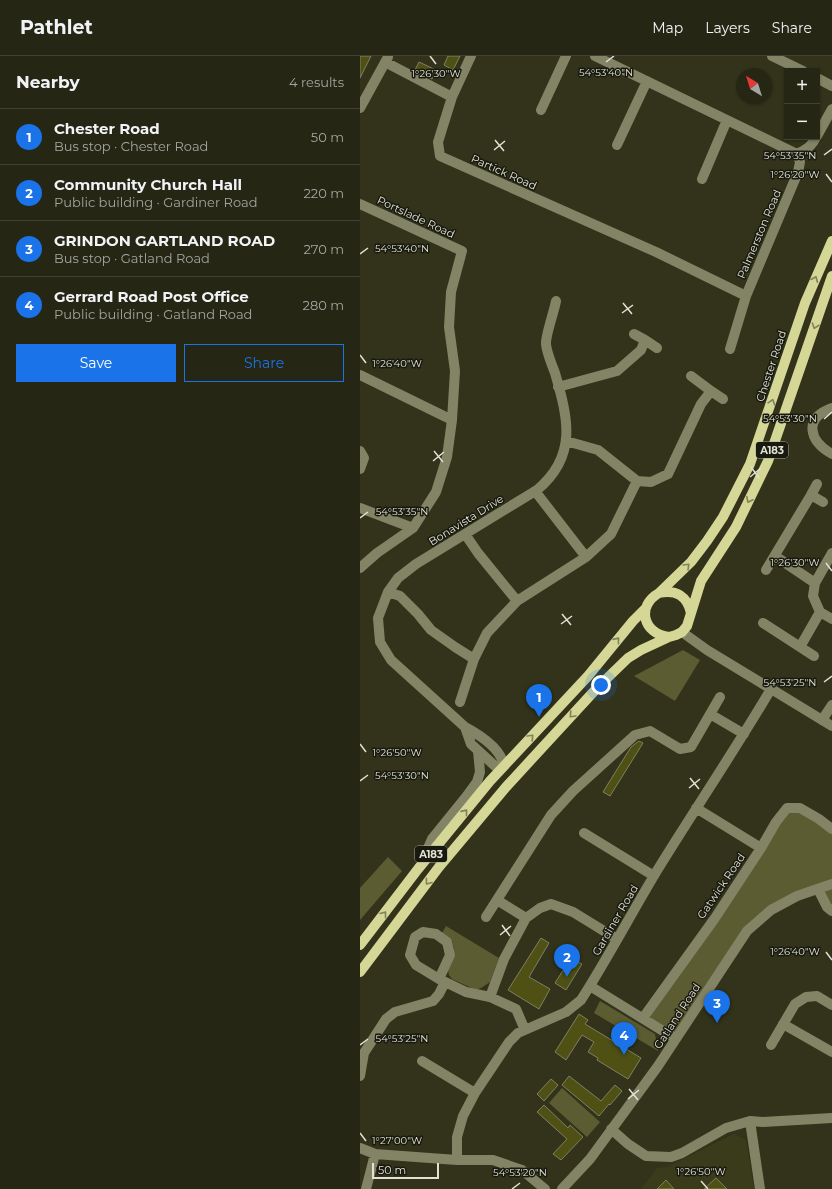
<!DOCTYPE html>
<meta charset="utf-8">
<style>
:root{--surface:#262614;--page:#2e2e1d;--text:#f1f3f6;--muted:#a4a5a0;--line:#424334;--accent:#1a73e8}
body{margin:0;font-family:Montserrat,sans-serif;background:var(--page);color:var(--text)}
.controls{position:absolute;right:12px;top:12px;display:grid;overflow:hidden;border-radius:0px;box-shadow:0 1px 3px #0004}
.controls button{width:36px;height:36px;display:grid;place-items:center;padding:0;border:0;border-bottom:1px solid var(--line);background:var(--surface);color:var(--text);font:20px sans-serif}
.compass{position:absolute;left:376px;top:12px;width:36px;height:36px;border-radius:50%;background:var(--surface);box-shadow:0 1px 3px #0004;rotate:322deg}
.scale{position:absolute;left:12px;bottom:10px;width:67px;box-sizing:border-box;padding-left:4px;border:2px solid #e1e2d4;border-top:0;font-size:11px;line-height:14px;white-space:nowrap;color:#e1e2d4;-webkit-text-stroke:3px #191a0f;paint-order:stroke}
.you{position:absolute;left:241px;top:629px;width:14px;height:14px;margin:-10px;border:3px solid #fff;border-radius:50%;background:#1a73e8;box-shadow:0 0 0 6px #1a73e833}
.badge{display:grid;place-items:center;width:26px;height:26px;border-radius:50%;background:var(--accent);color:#fff;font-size:13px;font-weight:700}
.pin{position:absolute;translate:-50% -33px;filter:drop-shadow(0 1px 2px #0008)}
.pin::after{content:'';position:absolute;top:21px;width:14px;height:12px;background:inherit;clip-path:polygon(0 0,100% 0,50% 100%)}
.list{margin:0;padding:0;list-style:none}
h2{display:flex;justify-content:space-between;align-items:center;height:52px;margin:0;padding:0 16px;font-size:17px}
h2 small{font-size:13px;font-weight:400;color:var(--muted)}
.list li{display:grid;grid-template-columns:26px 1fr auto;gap:12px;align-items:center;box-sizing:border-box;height:56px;padding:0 16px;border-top:1px solid var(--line)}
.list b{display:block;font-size:15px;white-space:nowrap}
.list p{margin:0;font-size:13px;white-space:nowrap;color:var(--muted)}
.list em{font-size:13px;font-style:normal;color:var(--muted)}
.actions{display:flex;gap:8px;padding:12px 16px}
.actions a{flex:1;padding:9px 0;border:1px solid var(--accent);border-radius:0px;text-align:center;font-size:14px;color:var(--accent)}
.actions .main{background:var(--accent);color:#fff}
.map{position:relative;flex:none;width:472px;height:1133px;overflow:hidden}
header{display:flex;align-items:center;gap:24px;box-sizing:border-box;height:56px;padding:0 20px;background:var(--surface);border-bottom:1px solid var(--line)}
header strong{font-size:19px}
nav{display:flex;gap:22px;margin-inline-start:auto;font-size:14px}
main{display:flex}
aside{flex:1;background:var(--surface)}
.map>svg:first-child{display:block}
</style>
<header>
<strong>Pathlet</strong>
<nav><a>Map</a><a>Layers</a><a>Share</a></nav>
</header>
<main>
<aside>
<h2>Nearby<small>4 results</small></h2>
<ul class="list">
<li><span class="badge">1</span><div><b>Chester Road</b><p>Bus stop · Chester Road</p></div><em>50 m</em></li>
<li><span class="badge">2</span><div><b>Community Church Hall</b><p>Public building · Gardiner Road</p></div><em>220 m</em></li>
<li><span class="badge">3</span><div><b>GRINDON GARTLAND ROAD</b><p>Bus stop · Gatland Road</p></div><em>270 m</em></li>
<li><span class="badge">4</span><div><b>Gerrard Road Post Office</b><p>Public building · Gatland Road</p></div><em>280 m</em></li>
</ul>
<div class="actions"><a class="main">Save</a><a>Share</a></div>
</aside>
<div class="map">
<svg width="472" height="1133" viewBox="0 0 472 1133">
<rect width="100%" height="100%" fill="#32331a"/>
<path fill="#3a3b1b" d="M374,1078L386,1084L394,1133H281L297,1112L308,1111Z"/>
<path fill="#5b5c32" d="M323,594L340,604L315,645L274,620Z
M427,752H440L472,773V855L457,833L437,840L387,875L316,983L283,962Z
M28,801L42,815L0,864V832Z
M86,870L139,902L130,926L121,932L116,934L92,923L89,919L88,914L94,893L92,885L82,877Z
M240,945L295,978L298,995L234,957Z
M202,1032L240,1066L227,1081L189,1047Z"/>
<path fill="#4f5014" stroke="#7e8064" d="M0,0H11L0,22Z
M88,0H100L93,14L84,9Z
M59,6L76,14L72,23L55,14Z
M279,685L283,687L250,740L243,736L271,691Z
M181,882L189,887L169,921L190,933L179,953L148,934Z
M211,902L222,908L206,934L195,927Z
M219,958L228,964L225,968L281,1002L268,1023L237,1004L238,1002L228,996L234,986L222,979L206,1004L195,996Z
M209,1020L241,1045L255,1029L262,1035L250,1049L249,1048L239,1060L202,1029Z
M191,1023L198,1029L184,1045L177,1038Z
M184,1049L208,1072L210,1069L223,1081L201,1104L193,1098L207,1083L177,1056Z
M356,1122L367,1133H344Z
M306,1124L314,1133H297Z"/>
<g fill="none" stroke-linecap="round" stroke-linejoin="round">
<path stroke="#828465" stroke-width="10" d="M111,0L92,41L78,86L80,100L296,196L386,240
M235,0L437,98
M412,0L443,15
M25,6L92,41
M457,22L472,30
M0,52L28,1
M181,54L206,0
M457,80L472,53
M257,89L287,25
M342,123L367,64
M0,148L102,195L91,236L89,271L95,315L92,364L87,401L76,436L53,472L17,497L0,512
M274,278L285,284
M370,293L386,240L438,116L440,106L437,98C446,94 452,90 456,81
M0,319L92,364
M331,320L351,335
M198,331L257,315L281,294L285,284L297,292
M472,352C443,362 449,385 472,398
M206,385L238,394L277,425L291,426L308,418L341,348L351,335L363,343
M0,395L4,402L0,413
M457,428L451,439L463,446
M175,435L226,501
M0,452L53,472
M105,478L118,497L157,545
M472,497L455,527L453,540L460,556L472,563
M415,500L455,527
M406,514L451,439
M28,536L40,540L58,558L71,574L95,591L114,603
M403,567L454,600
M322,576L347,594L472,670
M440,591L460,556
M100,646L114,603L127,577L157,545L226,501L251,478L277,425
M350,658L384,678
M462,664L472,649
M105,671L111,688L135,710L144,709C140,692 120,679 105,671L31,604L20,586L18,562L28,536L38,522L56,508L177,434C218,400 208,362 195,317C192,309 186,295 186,287C186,278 194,256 196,245
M336,752L401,792
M224,777L294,820
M62,806L72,783L106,741L117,726L120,716L118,695
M458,833L467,851L472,855
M137,844L166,862
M126,861L191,759L213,735L275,679L290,675L320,693L331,691L360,641
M79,923L90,899L87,886L76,878L63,876L55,881L50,899L56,909L79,923L106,936L130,941L156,953L165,974
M230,930L316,983
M130,941L144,903L166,862L180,852L191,848L213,856L257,883
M283,962L355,862L401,792L416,766L427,752H440L459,763L472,773
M423,968L472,996
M411,989L435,948L446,941L457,940L472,949
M62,1005L115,1037
M0,1020L4,997L26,963L35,956L73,945L79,938L85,926
M390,1065L400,1133
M251,1073L268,1088L286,1100L311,1101L322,1097L366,1072L390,1065L403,1066L472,1062
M0,1092L15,1098L97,1104H133L162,1114L185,1133
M97,1104V1081L103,1060L115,1037L149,986L158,977L206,956L221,944C248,902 272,856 298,813C335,753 375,694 411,633
M6,1133L15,1098
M202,1133L230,1103L298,1010L387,875L411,854L437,840L472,828"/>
<path stroke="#d5d796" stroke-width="10" d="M299,537C316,533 327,540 331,557
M309,581C283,578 276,550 299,537L331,506L347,485L363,461L390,408L445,247L472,185
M0,889L58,813L130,725L228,620L273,565L286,552
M0,916L79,811L146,731L238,631L268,602L281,594L309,581L316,579L322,576L327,570L341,525L376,471L408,405L472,220"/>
</g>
<defs><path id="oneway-chevron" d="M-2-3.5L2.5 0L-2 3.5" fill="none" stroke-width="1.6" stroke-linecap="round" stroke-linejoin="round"/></defs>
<g stroke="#808259">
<use href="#oneway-chevron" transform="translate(455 223) rotate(-67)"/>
<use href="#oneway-chevron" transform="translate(455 270) rotate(109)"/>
<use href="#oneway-chevron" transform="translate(412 346) rotate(-72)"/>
<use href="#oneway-chevron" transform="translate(389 444) rotate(116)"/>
<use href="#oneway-chevron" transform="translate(327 510) rotate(-45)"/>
<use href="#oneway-chevron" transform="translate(257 584) rotate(-51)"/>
<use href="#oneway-chevron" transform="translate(212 659) rotate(133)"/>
<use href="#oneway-chevron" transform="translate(171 681) rotate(-47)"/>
<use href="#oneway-chevron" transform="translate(105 756) rotate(-51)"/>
<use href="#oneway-chevron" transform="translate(68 826) rotate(127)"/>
<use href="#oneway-chevron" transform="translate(24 858) rotate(-52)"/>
</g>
<path fill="none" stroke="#e1e2d4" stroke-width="1.5" d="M70,0L76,8M246,6L254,0M135,84L144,95M134,94L145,85M464,99L472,93M466,118L472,126M0,198L8,192M263,247L272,258M262,257L273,249M0,299L6,307M464,363L472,356M74,395L83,406M73,405L84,396M391,411L399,422M390,421L401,412M0,462L8,456M466,507L472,515M202,558L211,569M201,568L212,560M464,626L472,620M0,688L6,696M330,722L339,733M0,725L8,719M329,732L340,723M142,869L150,880M140,879L151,870M466,896L472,904M0,989L8,983M269,1033L278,1044M268,1043L279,1034M0,1077L6,1085M341,1125L348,1133M152,1133L160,1127"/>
<g text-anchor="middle" stroke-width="3" stroke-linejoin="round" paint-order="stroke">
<g fill="#191a0f" stroke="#a5a699" stroke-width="1">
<rect x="396" y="386" width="32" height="16" rx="3"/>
<rect x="55" y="790" width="32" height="16" rx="3"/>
</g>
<g font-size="10" font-weight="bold" fill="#e1e2d4">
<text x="412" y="398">A183</text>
<text x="71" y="802">A183</text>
</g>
<g font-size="11" fill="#e1e2d4" stroke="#191a0f">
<text transform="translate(144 116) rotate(24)" y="4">Partick Road</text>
<text transform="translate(56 161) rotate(25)" y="4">Portslade Road</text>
<text transform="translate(399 178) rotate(-67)" y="4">Palmerston Road</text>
<text transform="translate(411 310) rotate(-72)" y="4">Chester Road</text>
<text transform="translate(106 464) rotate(-32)" y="4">Bonavista Drive</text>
<text transform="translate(361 830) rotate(-56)" y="4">Gatwick Road</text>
<text transform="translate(255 864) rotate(-60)" y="4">Gardiner Road</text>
<text transform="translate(317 960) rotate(-57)" y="4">Gatland Road</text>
</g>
</g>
<g font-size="10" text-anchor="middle" fill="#e1e2d4" stroke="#191a0f" stroke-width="3" stroke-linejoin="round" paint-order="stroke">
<text x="246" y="20">54°53'40"N</text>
<text x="76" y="21">1°26'30"W</text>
<text x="430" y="103">54°53'35"N</text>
<text x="435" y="122">1°26'20"W</text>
<text x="42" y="196">54°53'40"N</text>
<text x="37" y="311">1°26'40"W</text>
<text x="430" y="366">54°53'30"N</text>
<text x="42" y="459">54°53'35"N</text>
<text x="435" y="510">1°26'30"W</text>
<text x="430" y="630">54°53'25"N</text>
<text x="37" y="700">1°26'50"W</text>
<text x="42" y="723">54°53'30"N</text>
<text x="435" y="899">1°26'40"W</text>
<text x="42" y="986">54°53'25"N</text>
<text x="37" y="1088">1°27'00"W</text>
<text x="341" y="1119">1°26'50"W</text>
<text x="160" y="1120">54°53'20"N</text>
</g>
</svg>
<div class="controls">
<button>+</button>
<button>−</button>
</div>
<svg class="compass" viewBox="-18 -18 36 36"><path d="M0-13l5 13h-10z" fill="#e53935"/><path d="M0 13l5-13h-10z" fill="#a4a5a0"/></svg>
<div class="scale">50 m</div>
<div class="you"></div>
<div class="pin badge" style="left:179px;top:661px">1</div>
<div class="pin badge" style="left:207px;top:921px">2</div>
<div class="pin badge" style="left:357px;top:967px">3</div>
<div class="pin badge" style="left:264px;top:999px">4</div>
</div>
</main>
